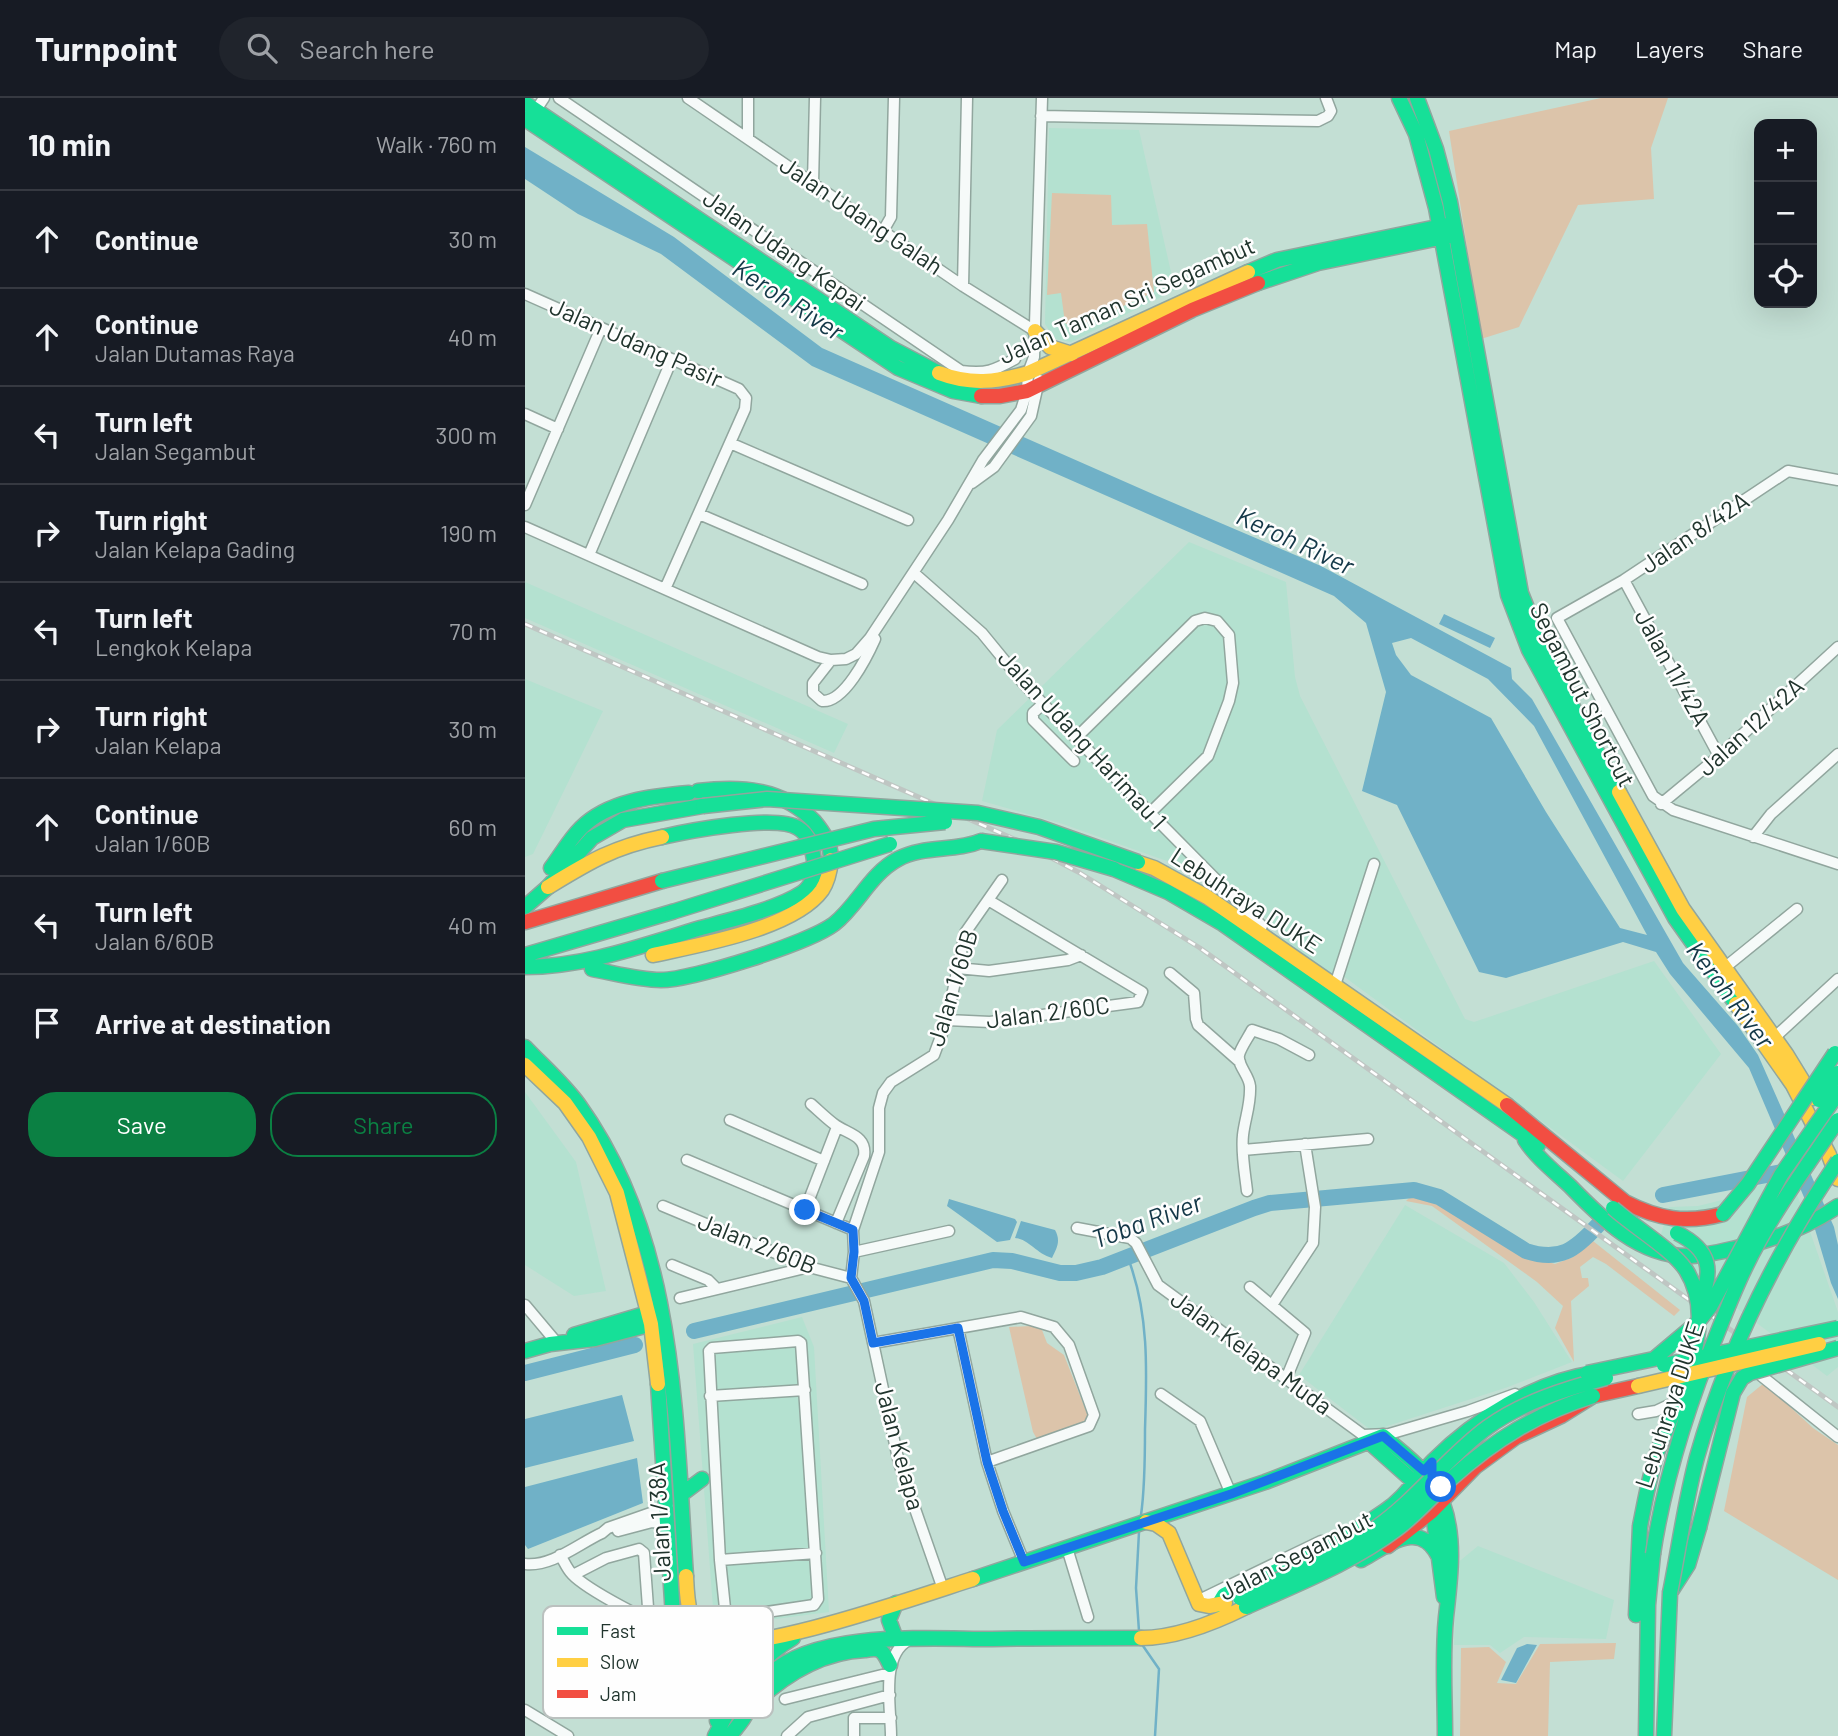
<!DOCTYPE html>
<meta charset="utf-8">
<style>
:root{--surface:#171b24;--page:#20242c;--text:#f1f3f6;--muted:#9ea1a6;--line:#363941;--accent:#0b8043}
body{margin:0;font-family:Barlow,sans-serif;background:var(--page);color:var(--text)}
.controls{position:absolute;right:21px;top:21px;display:grid;overflow:hidden;border-radius:14px;box-shadow:0 7px 28px #0002}
.controls button{width:63px;height:63px;display:grid;place-items:center;padding:0;border:0;border-bottom:2px solid var(--line);background:var(--surface);color:var(--text);font:35px sans-serif}
.stop{position:absolute;width:21px;height:21px;margin:-16px;border:5px solid #1a73e8;border-radius:50%;background:#fff}
.stop.end{background:#1a73e8;border-color:#fff;box-shadow:0 2px 7px #0008}
.list{margin:0;padding:0;list-style:none}
h2{display:flex;justify-content:space-between;align-items:center;height:91px;margin:0;padding:0 28px;font-size:30px}
h2 small{font-size:23px;font-weight:400;color:var(--muted)}
.list li{display:grid;grid-template-columns:46px 1fr auto;gap:21px;align-items:center;box-sizing:border-box;height:98px;padding:0 28px;border-top:2px solid var(--line)}
.list b{display:block;font-size:26px;white-space:nowrap}
.list p{margin:0;font-size:23px;white-space:nowrap;color:var(--muted)}
.list em{font-size:23px;font-style:normal;color:var(--muted)}
.actions{display:flex;gap:14px;padding:21px 28px}
.actions a{flex:1;padding:16px 0;border:2px solid var(--accent);border-radius:28px;text-align:center;font-size:24px;color:var(--accent)}
.actions .main{background:var(--accent);color:#fff}
.icon{flex:none;width:38px;height:38px;fill:none;stroke:currentColor;stroke-width:2;stroke-linecap:round;stroke-linejoin:round}
.map{position:relative;flex:none;width:1313px;height:1638px;overflow:hidden}
header{display:flex;align-items:center;gap:42px;box-sizing:border-box;height:98px;padding:0 35px;background:var(--surface);border-bottom:2px solid var(--line)}
header strong{font-size:33px}
nav{display:flex;gap:38px;margin-inline-start:auto;font-size:24px}
.search{width:490px;height:63px;background:var(--page);display:flex;align-items:center;gap:18px;box-sizing:border-box;padding:0 24px;border-radius:38px;color:var(--muted);font-size:26px}
main{display:flex}
aside{flex:1;background:var(--surface)}
.map>svg:first-child{display:block}
</style>
<header>
<strong>Turnpoint</strong>
<div class="search"><svg class="icon" aria-label="search" viewBox="0 0 24 24"><circle cx="10" cy="10" r="6"/><path d="M15 15l6 6"/></svg>Search here</div>
<nav><a>Map</a><a>Layers</a><a>Share</a></nav>
</header>
<main>
<aside>
<h2>10 min<small>Walk · 760 m</small></h2>
<ul class="list">
<li><svg class="icon" aria-label="ahead" viewBox="0 0 24 24"><path d="M12 20V5M6 11l6-6 6 6"/></svg><div><b>Continue</b></div><em>30 m</em></li>
<li><svg class="icon" aria-label="ahead" viewBox="0 0 24 24"><path d="M12 20V5M6 11l6-6 6 6"/></svg><div><b>Continue</b><p>Jalan Dutamas Raya</p></div><em>40 m</em></li>
<li><svg class="icon" aria-label="left" viewBox="0 0 24 24"><path d="M17 20v-9H6M10 6l-5 5 5 5"/></svg><div><b>Turn left</b><p>Jalan Segambut</p></div><em>300 m</em></li>
<li><svg class="icon" aria-label="right" viewBox="0 0 24 24"><path d="M7 20v-9h11M14 6l5 5-5 5"/></svg><div><b>Turn right</b><p>Jalan Kelapa Gading</p></div><em>190 m</em></li>
<li><svg class="icon" aria-label="left" viewBox="0 0 24 24"><path d="M17 20v-9H6M10 6l-5 5 5 5"/></svg><div><b>Turn left</b><p>Lengkok Kelapa</p></div><em>70 m</em></li>
<li><svg class="icon" aria-label="right" viewBox="0 0 24 24"><path d="M7 20v-9h11M14 6l5 5-5 5"/></svg><div><b>Turn right</b><p>Jalan Kelapa</p></div><em>30 m</em></li>
<li><svg class="icon" aria-label="ahead" viewBox="0 0 24 24"><path d="M12 20V5M6 11l6-6 6 6"/></svg><div><b>Continue</b><p>Jalan 1/60B</p></div><em>60 m</em></li>
<li><svg class="icon" aria-label="left" viewBox="0 0 24 24"><path d="M17 20v-9H6M10 6l-5 5 5 5"/></svg><div><b>Turn left</b><p>Jalan 6/60B</p></div><em>40 m</em></li>
<li><svg class="icon" aria-label="arrive" viewBox="0 0 24 24"><path d="M6 21V4h12l-3 4 3 4H6"/></svg><div><b>Arrive at destination</b></div></li>
</ul>
<div class="actions"><a class="main">Save</a><a>Share</a></div>
</aside>
<div class="map">
<svg width="1313" height="1638" viewBox="0 0 1313 1638">
<rect width="100%" height="100%" fill="#c3dfd4"/>
<path fill="#b4e1d0" d="M524,30L614,32L650,192L546,244L530,241L520,226Z
M664,444L761,484L770,579L775,598L940,921L949,924L1129,863L1196,956L1098,1083L810,872L808,877L758,841L760,835L739,819L653,767L538,726L457,703L472,632Z
M0,484L323,626L309,655L0,520Z
M0,581L78,613L8,756L0,759Z
M0,994L51,1064L81,1193L49,1198L0,1167Z
M1265,1076L1313,1214V1269L1302,1278L1132,1150L1144,1109L1173,1108L1197,1102Z
M880,1107L979,1165L1009,1204L1047,1264L983,1289L847,1333L774,1277Z
M277,1219L289,1249L304,1514L204,1527L189,1523L168,1246Z
M953,1448L1089,1502L1081,1541L999,1539L975,1555L965,1547H929L931,1466Z"/>
<path fill="#dcc4aa" d="M1076,0H1143L1126,50L1129,101L1053,107L994,229L956,241L924,33Z
M527,95L586,97L587,127L622,126L629,194L550,230L540,225L536,195L522,197Z
M887,1097L915,1104L994,1155L1030,1166L1048,1159L1068,1143L1155,1212L1149,1218L1081,1166L1068,1159L1055,1169L1057,1180H1063L1064,1188L1046,1203L1049,1264L1030,1230L1038,1208L1012,1184L907,1108L881,1103Z
M507,1228L517,1232L522,1245L539,1257L563,1318L562,1324L512,1341L508,1334L484,1229Z
M1239,1285L1288,1330L1313,1347V1482L1199,1413L1222,1299Z
M1091,1545L1089,1561L1025,1564L1023,1638H935L936,1550L964,1549L981,1564L972,1585L991,1586L1015,1546Z"/>
<path fill="#70b1c7" fill-rule="evenodd" d="M0,49L149,139L297,250L630,397L796,468L986,570L987,581L1007,601L1158,865L1213,928L1233,957L1309,1129L1313,1147V1201L1306,1185L1284,1111L1224,970L1145,876L1131,854L1098,844L981,880L954,874L872,707L837,693L861,594L841,525L809,498L287,268L136,156L53,116L0,81ZM886,540L963,581L1009,628L1122,837L1095,830L1021,714L966,620L886,577L871,557L867,545Z
M919,516L970,540L965,550L914,526Z
M424,1101L490,1121L492,1124L485,1142L472,1144L422,1108Z
M496,1123L530,1132C536,1143 532,1150 527,1160C512,1156 503,1141 490,1140Z
M97,1297L109,1343L0,1370V1321Z
M112,1360L118,1405L3,1451L0,1447V1389Z
M1002,1546L1012,1547L991,1585L976,1582L992,1550Z"/>
<g fill="none" stroke-linecap="round" stroke-linejoin="round">
<path stroke="#70b1c7" stroke-width="2.5" d="M603,1160C624,1215 622,1272 620,1331C620,1360 620,1389 616,1417
M614,1434L611,1490L614,1533
M616,1545L634,1571L630,1638"/>
<path stroke="#70b1c7" stroke-width="16" d="M1138,1097L1267,1072
M169,1233L468,1162L487,1163L535,1175H551L577,1169L729,1110L745,1105L889,1092L914,1099L1001,1153C1035,1164 1050,1152 1073,1127
M0,1275L110,1247"/>
<g stroke="#91a69e" stroke-width="13">
<path id="street" d="M34,0L436,273C462,276 468,273 490,261
M163,0L438,188L510,233
M223,0V41
M7,18L19,0
M516,18L793,23L803,18L806,13L801,0
M288,85L290,0
M358,133L366,119L369,0
M438,188L442,0
M0,196L214,291L221,300L220,311L140,491
M0,316L33,331
M205,345L383,422
M1313,382L1263,373L1099,482L1032,520L1128,698L1148,712L1313,766
M447,385L469,369L506,318L514,282
M0,407L76,230
M174,416L337,486
M0,429L293,559L306,562L321,561L331,556L345,540L423,422L458,362L496,312L502,293L503,275L509,259L517,0
M64,457L147,261
M389,475L457,535L498,585L551,640L737,828
M1099,482L1194,658
M306,562L288,585V595L297,603C319,605 342,559 350,541
M518,606L508,615V622L549,663
M551,640L670,523L680,520L692,523L704,537L708,585L704,603L683,658L625,715
M1136,706L1194,658L1313,549
M1228,739L1246,716L1313,656
M432,870L464,873L543,862L556,857
M1198,871L1272,811
M645,875L669,895L671,921L673,927L715,964
M811,884L849,766
M422,922L465,924L613,904L617,894L463,802
M1250,939L1313,881
M286,1006C294,1013 301,1020 309,1026C322,1036 342,1037 339,1058L311,1125
M205,1022L299,1063
M718,1052L843,1041
M162,1062L328,1132
M722,1093C720,1075 716,1055 718,1037C720,1020 726,1006 725,988C724,977 712,967 714,957C716,949 723,940 727,932L754,941L784,957
M138,1108L284,1169L326,1180
M280,1112L312,1029
M552,1130L605,1140L611,1145L633,1187L838,1337
M329,1154L424,1133
M147,1167L183,1182L192,1191
M725,1189L780,1235L761,1281
M155,1200L284,1169
M0,1207L32,1245
M747,1207L788,1145L790,1109L780,1046
M433,1230L462,1364L478,1413L499,1464
M273,1243L276,1245L293,1501L289,1507L201,1520L195,1462L184,1253L187,1250Z
M348,1245L496,1219L529,1229L544,1247L569,1317L564,1328L462,1364
M1229,1272L1313,1339
M636,1296L675,1323L706,1396
M185,1298L280,1292
M1113,1316L1131,1313L1152,1303
M844,1344L838,1337L864,1336L943,1313L990,1296
M93,1433L127,1424L136,1425L144,1436
M542,1450L563,1519
M35,1457C39,1463 42,1471 47,1476C63,1493 127,1525 149,1534
M195,1462L291,1455
M0,1466C27,1469 53,1446 77,1435L83,1430L143,1409
M48,1477L81,1460L114,1451L119,1455L124,1523
M418,1491L374,1365L339,1203L326,1180L329,1154L328,1132L354,1054V1010L358,995L366,984L409,957L422,922L440,835L477,782
M672,1503L796,1443
M260,1601L365,1575
M0,1612L43,1638
M262,1638L283,1619L365,1597
M329,1638V1620H366
M366,1638C366,1609 355,1557 384,1542"/>
</g>
<g stroke="#91a69e" stroke-width="17">
<path id="fast" d="M874,0L891,36L911,110L983,497L1004,552L1150,820L1211,906
M892,0L911,51L925,104L996,495L1025,567L1094,694
M0,5L366,250L414,275
M0,21L373,270L428,293L456,298
M723,174L752,162L922,127
M733,185L793,165L924,138
M173,693C216,688 256,690 289,723C299,735 306,746 306,762
M26,770C36,757 44,742 56,730C83,703 127,698 164,695
M589,771L643,794L698,826L1013,1047
M0,809L23,789L67,740L98,722L178,708
M0,857L147,814
M0,869C60,869 119,847 176,830C206,822 252,811 277,795C287,788 292,774 289,762C287,750 285,737 273,730C252,716 163,733 137,739
M67,871C89,875 113,882 136,882C167,882 284,845 309,826C333,807 345,776 373,761C399,747 430,754 456,743
M0,949C18,968 39,986 54,1007C152,1144 150,1317 161,1478
M1000,1042C1011,1059 1030,1074 1045,1088C1076,1120 1114,1158 1162,1158C1182,1158 1201,1152 1220,1148C1254,1140 1284,1128 1313,1108
M49,1237L130,1213
M0,1253L25,1246L70,1241L135,1224
M133,1286L149,1534L169,1561L214,1592
M844,1344L889,1384L893,1392
M157,1396L177,1381
M903,1409L909,1422L919,1499
M836,1462C866,1445 898,1419 916,1464
M448,1481L740,1384L858,1338C881,1358 908,1376 918,1406C931,1441 925,1483 921,1519C917,1558 920,1599 920,1638
M371,1505L364,1522L371,1541
M693,1507L699,1497C753,1472 811,1448 860,1413C880,1400 892,1379 908,1363C951,1320 1010,1284 1070,1275
M1111,1517L1115,1428
M182,1574L196,1600L192,1623
M232,1603C262,1575 298,1554 340,1552C346,1551 352,1550 356,1553C360,1556 363,1563 365,1567
M190,1638C212,1596 226,1565 268,1540
M205,1638C209,1632 214,1627 218,1621C228,1606 230,1588 245,1576C294,1532 404,1541 467,1541C516,1540 566,1540 616,1540
M1121,1638L1123,1507L1128,1456
M1139,1638L1145,1495L1163,1467L1174,1430"/>
</g>
<g stroke="#91a69e" stroke-width="17">
<path id="slow" d="M510,233L525,249L547,256
M414,275C445,287 472,284 503,275L723,174
M1094,694L1158,811L1261,956L1288,1000
M599,760L629,770L682,799L982,1007
M23,789C64,764 88,749 137,739
M128,857C173,847 269,831 297,792C303,783 305,772 306,762
M1211,906L1268,987L1304,1057L1313,1081
M0,967L40,1005L64,1039L92,1095L126,1226L133,1286
M621,1424L631,1426L644,1435L674,1506L684,1508L700,1505
M161,1478C162,1499 162,1528 184,1541C217,1561 403,1495 448,1481
M616,1540C652,1540 689,1525 721,1509
M214,1592C212,1571 218,1557 232,1542"/>
</g>
<g stroke="#91a69e" stroke-width="17">
<path id="jam" d="M456,298H475L502,293L667,212L733,185
M0,824L137,783
M982,1007L1100,1104C1133,1121 1161,1126 1198,1116
M863,1448L906,1414L950,1369L991,1339L1036,1318L1068,1298L1113,1288"/>
</g>
<use href="#street" stroke="#f6faf9" stroke-width="10"/>
<use href="#fast" stroke="#16e098" stroke-width="14"/>
<use href="#slow" stroke="#ffcf43" stroke-width="14"/>
<use href="#jam" stroke="#f24e42" stroke-width="14"/>
<g stroke="#bfc6c3" stroke-width="5">
<path id="rail" d="M0,526L496,744L555,775L675,850L1313,1309"/>
</g>
<use href="#rail" stroke="#fefefe" stroke-width="2.5" stroke-dasharray="8" stroke-linecap="butt"/>
<g stroke="#91a69e" stroke-width="17" stroke-linecap="butt">
<path id="fast-bridge" d="M178,708L242,701L453,715L514,729L613,764
M456,743L531,754L589,771
M137,783L349,731L420,724
M147,814L365,746
M1294,1002L1313,975
M1088,1110C1108,1128 1148,1152 1161,1172C1196,1227 1151,1302 1132,1355C1124,1379 1120,1404 1115,1428
M1198,1116L1223,1086L1310,955
M1152,1135C1186,1152 1189,1173 1174,1206
M1139,1267L1313,1230
M1062,1275L1129,1261L1173,1224L1185,1209L1256,1077L1313,995
M1174,1430L1208,1295L1217,1280L1225,1275L1313,1250
M1128,1456C1140,1377 1164,1304 1194,1231C1206,1201 1218,1171 1234,1143C1257,1101 1286,1062 1313,1022
M1145,1495C1154,1450 1160,1404 1172,1359C1202,1253 1251,1155 1313,1063
M715,1500C761,1477 810,1459 852,1429C893,1400 923,1358 963,1329C998,1304 1040,1291 1081,1280
M721,1509C772,1486 827,1465 872,1431C892,1416 908,1397 927,1380C969,1342 1013,1315 1068,1298"/>
</g>
<g stroke="#91a69e" stroke-width="17" stroke-linecap="butt">
<path id="slow-bridge" d="M1113,1288L1294,1246"/>
</g>
<use href="#fast-bridge" stroke="#16e098" stroke-width="14"/>
<use href="#slow-bridge" stroke="#ffcf43" stroke-width="14"/>
</g>
<g fill="none" stroke-linecap="round" stroke-linejoin="round">
<path stroke="#1a73e8" stroke-width="9" d="M280,1112L328,1132L329,1154L326,1180L339,1203L348,1245L433,1230L462,1364L478,1413L499,1464L706,1396L858,1338L899,1373L907,1364V1378L916,1389"/>
</g>
<g text-anchor="middle" stroke-width="5" stroke-linejoin="round" paint-order="stroke">
<g font-size="24" fill="#20342d" stroke="#fefefe">
<text transform="translate(336 118) rotate(34)" y="8">Jalan Udang Galah</text>
<text transform="translate(259 153) rotate(35)" y="8">Jalan Udang Kepai</text>
<text transform="translate(602 203) rotate(-24)" y="8">Jalan Taman Sri Segambut</text>
<text transform="translate(111 245) rotate(24)" y="8">Jalan Udang Pasir</text>
<text transform="translate(1170 435) rotate(-34)" y="8">Jalan 8/42A</text>
<text transform="translate(1147 570) rotate(61)" y="8">Jalan 11/42A</text>
<text transform="translate(1057 597) rotate(63)" y="8">Segambut Shortcut</text>
<text transform="translate(1226 629) rotate(-42)" y="8">Jalan 12/42A</text>
<text transform="translate(557 642) rotate(47)" y="8">Jalan Udang Harimau 1</text>
<text transform="translate(721 803) rotate(33)" y="8">Lebuhraya DUKE</text>
<text transform="translate(428 890) rotate(-73)" y="8">Jalan 1/60B</text>
<text transform="translate(523 915) rotate(-7)" y="8">Jalan 2/60C</text>
<text transform="translate(232 1146) rotate(22)" y="8">Jalan 2/60B</text>
<text transform="translate(726 1255) rotate(36)" y="8">Jalan Kelapa Muda</text>
<text transform="translate(1145 1307) rotate(-72)" y="8">Lebuhraya DUKE</text>
<text transform="translate(374 1348) rotate(75)" y="8">Jalan Kelapa</text>
<text transform="translate(135 1424) rotate(-93)" y="8">Jalan 1/38A</text>
<text transform="translate(771 1458) rotate(-27)" y="8">Jalan Segambut</text>
</g>
<g font-size="26" font-style="italic" fill="#143848" stroke="#fefefe">
<text transform="translate(263 202) rotate(33)" y="9">Keroh River</text>
<text transform="translate(770 443) rotate(25)" y="9">Keroh River</text>
<text transform="translate(1205 897) rotate(53)" y="9">Keroh River</text>
<text transform="translate(622 1123) rotate(-20)" y="9">Toba River</text>
</g>
</g>
<rect x="18" y="1508" width="230" height="112" rx="10" fill="#fefefe" stroke="#bbc1bf" stroke-width="2"/>
<rect x="32" y="1529" width="31" height="8" fill="#16e098"/>
<rect x="32" y="1560" width="31" height="9" fill="#ffcf43"/>
<rect x="32" y="1592" width="31" height="8" fill="#f24e42"/>
<g font-size="19" fill="#20342d">
<text x="75" y="1540">Fast</text>
<text x="75" y="1571">Slow</text>
<text x="75" y="1603">Jam</text>
</g>
</svg>
<div class="controls">
<button>+</button>
<button>−</button>
<button><svg class="icon" aria-label="locate" viewBox="0 0 24 24"><circle cx="12" cy="12" r="6"/><path d="M12 2v4M12 18v4M2 12h4M18 12h4"/></svg></button>
</div>
<div class="stop" style="left:916px;top:1389px"></div>
<div class="stop end" style="left:280px;top:1112px"></div>
</div>
</main>
